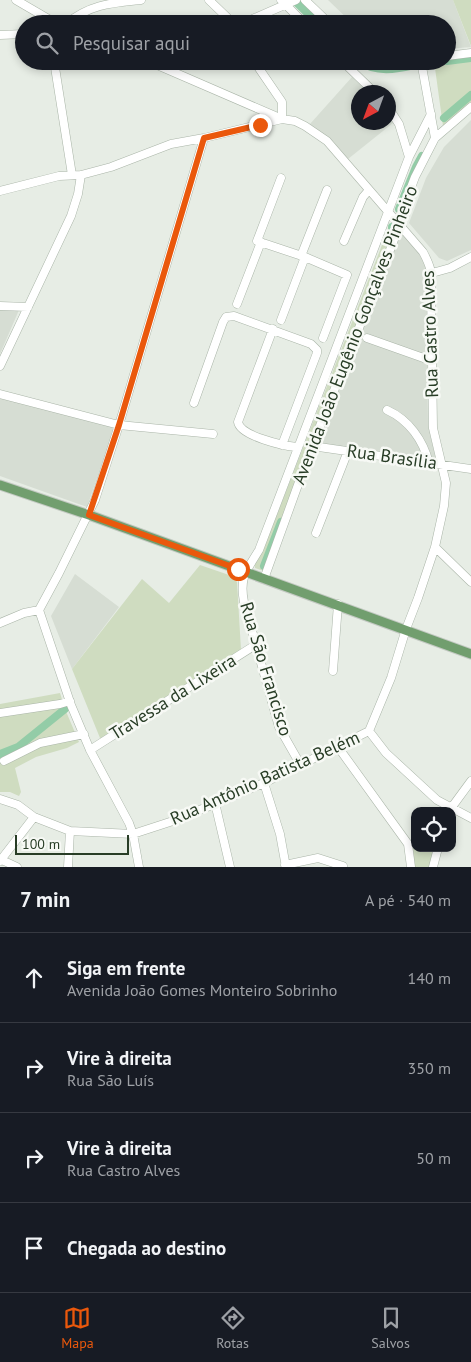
<!DOCTYPE html>
<html lang="pt">
<meta charset="utf-8">
<style>
:root{--surface:#171b24;--page:#242831;--text:#f1f3f6;--muted:#9ea1a6;--line:#363941;--accent:#ea580c}
body{margin:0;font-family:"PT Sans",sans-serif;background:var(--page);color:var(--text)}
.controls{position:absolute;right:15px;bottom:15px;display:grid;overflow:hidden;border-radius:10px;box-shadow:0 2px 8px #0003}
.controls button{width:45px;height:45px;display:grid;place-items:center;padding:0;border:0;border-bottom:1px solid var(--line);background:var(--surface);color:var(--text);font:25px sans-serif}
.compass{position:absolute;left:351px;top:85px;width:45px;height:45px;border-radius:50%;background:var(--surface);box-shadow:0 2px 8px #0003;rotate:221deg}
.scale{position:absolute;left:15px;bottom:12px;width:114px;box-sizing:border-box;padding-left:5px;border:2px solid #283d26;border-top:0;font-size:14px;line-height:18px;white-space:nowrap;color:#283d26;-webkit-text-stroke:4px #f7f9f5;paint-order:stroke}
.stop{position:absolute;width:15px;height:15px;margin:-11px;border:4px solid #ea580c;border-radius:50%;background:#fff}
.stop.end{background:#ea580c;border-color:#fff;box-shadow:0 1px 5px #0008}
.list{margin:0;padding:0;list-style:none}
h2{display:flex;justify-content:space-between;align-items:center;height:65px;margin:0;padding:0 20px;font-size:21px}
h2 small{font-size:16px;font-weight:400;color:var(--muted)}
.list li{display:grid;grid-template-columns:32px 1fr auto;gap:15px;align-items:center;box-sizing:border-box;height:90px;padding:0 20px;border-top:1px solid var(--line)}
.list b{display:block;font-size:19px;white-space:nowrap}
.list p{margin:0;font-size:16px;white-space:nowrap;color:var(--muted)}
.list em{font-size:16px;font-style:normal;color:var(--muted)}
.icon{flex:none;width:28px;height:28px;fill:none;stroke:currentColor;stroke-width:2;stroke-linecap:round;stroke-linejoin:round}
.map{position:relative;flex:none;width:471px;height:867px;overflow:hidden}
.search{position:absolute;background:var(--surface);box-shadow:0 2px 8px #0003;left:15px;right:15px;top:15px;height:55px;display:flex;align-items:center;gap:12px;box-sizing:border-box;padding:0 18px;border-radius:28px;color:var(--muted);font-size:19px}
.sheet{height:425px;background:var(--surface)}
nav{display:flex;justify-content:space-around;align-items:center;box-sizing:border-box;height:70px;border-top:1px solid var(--line);background:var(--surface);font-size:14px;color:var(--muted)}
nav a{display:grid;justify-items:center;gap:2px}
nav .on{color:var(--accent)}
.map>svg:first-child{display:block}
</style>
<div class="map">
<svg width="471" height="867" viewBox="0 0 471 867">
<rect width="100%" height="100%" fill="#e7ede5"/>
<path fill="#d6ddd3" d="M328,0H453L471,47L447,49V24H353Z
M352,77L367,92H358V122H388L389,115L393,123L348,159L333,141L310,124Z
M471,120V250L447,261L439,258L409,223L426,178L444,147Z
M400,230L426,261L428,425L436,460L317,443Z
M0,310H19L0,354Z
M0,397L115,426L87,507L0,476Z
M75,574L119,607L72,669L51,616Z"/>
<path fill="#cfdcc0" d="M453,0H471V46Z
M471,60V92L444,116L446,118L471,96V103L445,126H443L434,61H439V64Z
M389,227L395,230L264,571L255,568V564L264,548Z
M200,565L232,576L237,582L241,650L105,740L100,738L72,669L142,579L169,603Z
M60,693L65,709L79,742L67,748L36,757L15,768L21,792L19,796L10,792H0V704Z
M415,843V848H435L429,867H414L413,844Z"/>
<g fill="none" stroke-linecap="round" stroke-linejoin="round">
<path stroke="#93cca7" stroke-width="8" d="M294,0L319,24
M358,61C378,74 397,69 419,64
M447,61L471,58
M444,118L471,95
M399,209L416,167L422,156
M392,228V227
M264,566L281,522
M0,754L18,747L65,709"/>
<g stroke="#aab5a8" stroke-width="9">
<path id="minor" d="M16,0L57,24
M209,0L234,24
M281,0L305,24
M305,0L330,24
M66,24C90,4 112,3 141,0
M241,24L296,0
M0,35L24,34
M447,56L471,53
M54,61L72,175
M148,61L282,119
M254,61L282,102V119
M342,61L374,92
M371,61L386,65L412,61
M421,61L435,138
M388,107L399,124L409,157
M281,178L257,241L305,257L347,275L323,338
M0,191L59,176L81,175L111,167L171,144L204,138L282,119L295,121L305,126L327,141L423,252C431,267 432,272 431,289L433,428L446,483L444,506L435,547L418,598L406,629L391,678L369,731L264,783L176,820L133,834L70,831L34,817L18,805L0,799
M344,241L363,197L369,190
M301,256L327,190
M432,273L450,268L471,257
M237,304L261,242
M0,306L28,307
M281,320L305,257
M273,329L238,422C240,436 284,446 297,447
M367,338L432,361
M0,366L71,216L78,194L81,175
M0,394L119,425L213,434
M194,403L223,322L226,317L234,316L311,344L317,350V353L282,445
M387,410C409,420 423,440 429,463
M312,446L471,469
M316,533L348,451
M435,547L471,582
M264,579L312,446L390,250L398,229L401,214L415,177L435,138L471,107
M39,610L71,705L90,750L129,823L133,834L139,867
M0,623L24,613L39,610L59,573L95,500L119,425L204,138
M333,671L338,604
M0,713L60,704L70,701
M369,731L386,753L437,800L471,818
M338,747L408,844L411,867
M90,750L257,644
M4,761L40,743L84,734
M300,764L279,727L244,602C239,577 247,570 259,550L409,157L431,114
M264,783L280,834L286,867
M215,803L230,867
M449,811L471,781
M2,860L17,867
M0,861L34,817
M285,865L318,858L343,866
M68,867L70,831
M433,867L438,848"/>
</g>
<g stroke="#c3c9c2" stroke-width="11">
<path id="major" d="M0,485L89,515L471,654"/>
</g>
<use href="#minor" stroke="#fff" stroke-width="8"/>
<use href="#major" stroke="#719e6e" stroke-width="9"/>
</g>
<g fill="none" stroke-linecap="round" stroke-linejoin="round">
<path stroke="#ea580c" stroke-width="6" d="M238,569L89,515L119,425L204,138L260,125"/>
</g>
<g text-anchor="middle" stroke-width="5" stroke-linejoin="round" paint-order="stroke">
<g font-size="18" fill="#283d26" stroke="#f7f9f5">
<text transform="translate(430 334) rotate(-92)" y="6">Rua Castro Alves</text>
<text transform="translate(355 335) rotate(-69)" y="6">Avenida João Eugênio Gonçalves Pinheiro</text>
<text transform="translate(392 457) rotate(8)" y="6">Rua Brasília</text>
<text transform="translate(266 669) rotate(73)" y="6">Rua São Francisco</text>
<text transform="translate(173 697) rotate(-32)" y="6">Travessa da Lixeira</text>
<text transform="translate(265 778) rotate(-24)" y="6">Rua Antônio Batista Belém</text>
</g>
</g>
</svg>
<div class="controls">
<button><svg class="icon" aria-label="locate" viewBox="0 0 24 24"><circle cx="12" cy="12" r="6"/><path d="M12 2v4M12 18v4M2 12h4M18 12h4"/></svg></button>
</div>
<svg class="compass" viewBox="-18 -18 36 36"><path d="M0-13l5 13h-10z" fill="#e53935"/><path d="M0 13l5-13h-10z" fill="#9ea1a6"/></svg>
<div class="scale">100 m</div>
<div class="stop" style="left:238px;top:569px"></div>
<div class="stop end" style="left:260px;top:125px"></div>
<div class="search"><svg class="icon" aria-label="search" viewBox="0 0 24 24"><circle cx="10" cy="10" r="6"/><path d="M15 15l6 6"/></svg>Pesquisar aqui</div>
</div>
<section class="sheet">
<h2>7 min<small>A pé · 540 m</small></h2>
<ul class="list">
<li><svg class="icon" aria-label="ahead" viewBox="0 0 24 24"><path d="M12 20V5M6 11l6-6 6 6"/></svg><div><b>Siga em frente</b><p>Avenida João Gomes Monteiro Sobrinho</p></div><em>140 m</em></li>
<li><svg class="icon" aria-label="right" viewBox="0 0 24 24"><path d="M7 20v-9h11M14 6l5 5-5 5"/></svg><div><b>Vire à direita</b><p>Rua São Luís</p></div><em>350 m</em></li>
<li><svg class="icon" aria-label="right" viewBox="0 0 24 24"><path d="M7 20v-9h11M14 6l5 5-5 5"/></svg><div><b>Vire à direita</b><p>Rua Castro Alves</p></div><em>50 m</em></li>
<li><svg class="icon" aria-label="arrive" viewBox="0 0 24 24"><path d="M6 21V4h12l-3 4 3 4H6"/></svg><div><b>Chegada ao destino</b></div></li>
</ul>
</section>
<nav>
<a class="on"><svg class="icon" aria-label="map" viewBox="0 0 24 24"><path d="M3 6l6-2 6 2 6-2v14l-6 2-6-2-6 2zM9 4v14M15 6v14"/></svg>Mapa</a>
<a><svg class="icon" aria-label="directions" viewBox="0 0 24 24"><path d="M12 3l9 9-9 9-9-9zM9 14v-3h6M13 9l2 2-2 2"/></svg>Rotas</a>
<a><svg class="icon" aria-label="saved" viewBox="0 0 24 24"><path d="M7 4h10v16l-5-4-5 4z"/></svg>Salvos</a>
</nav>
